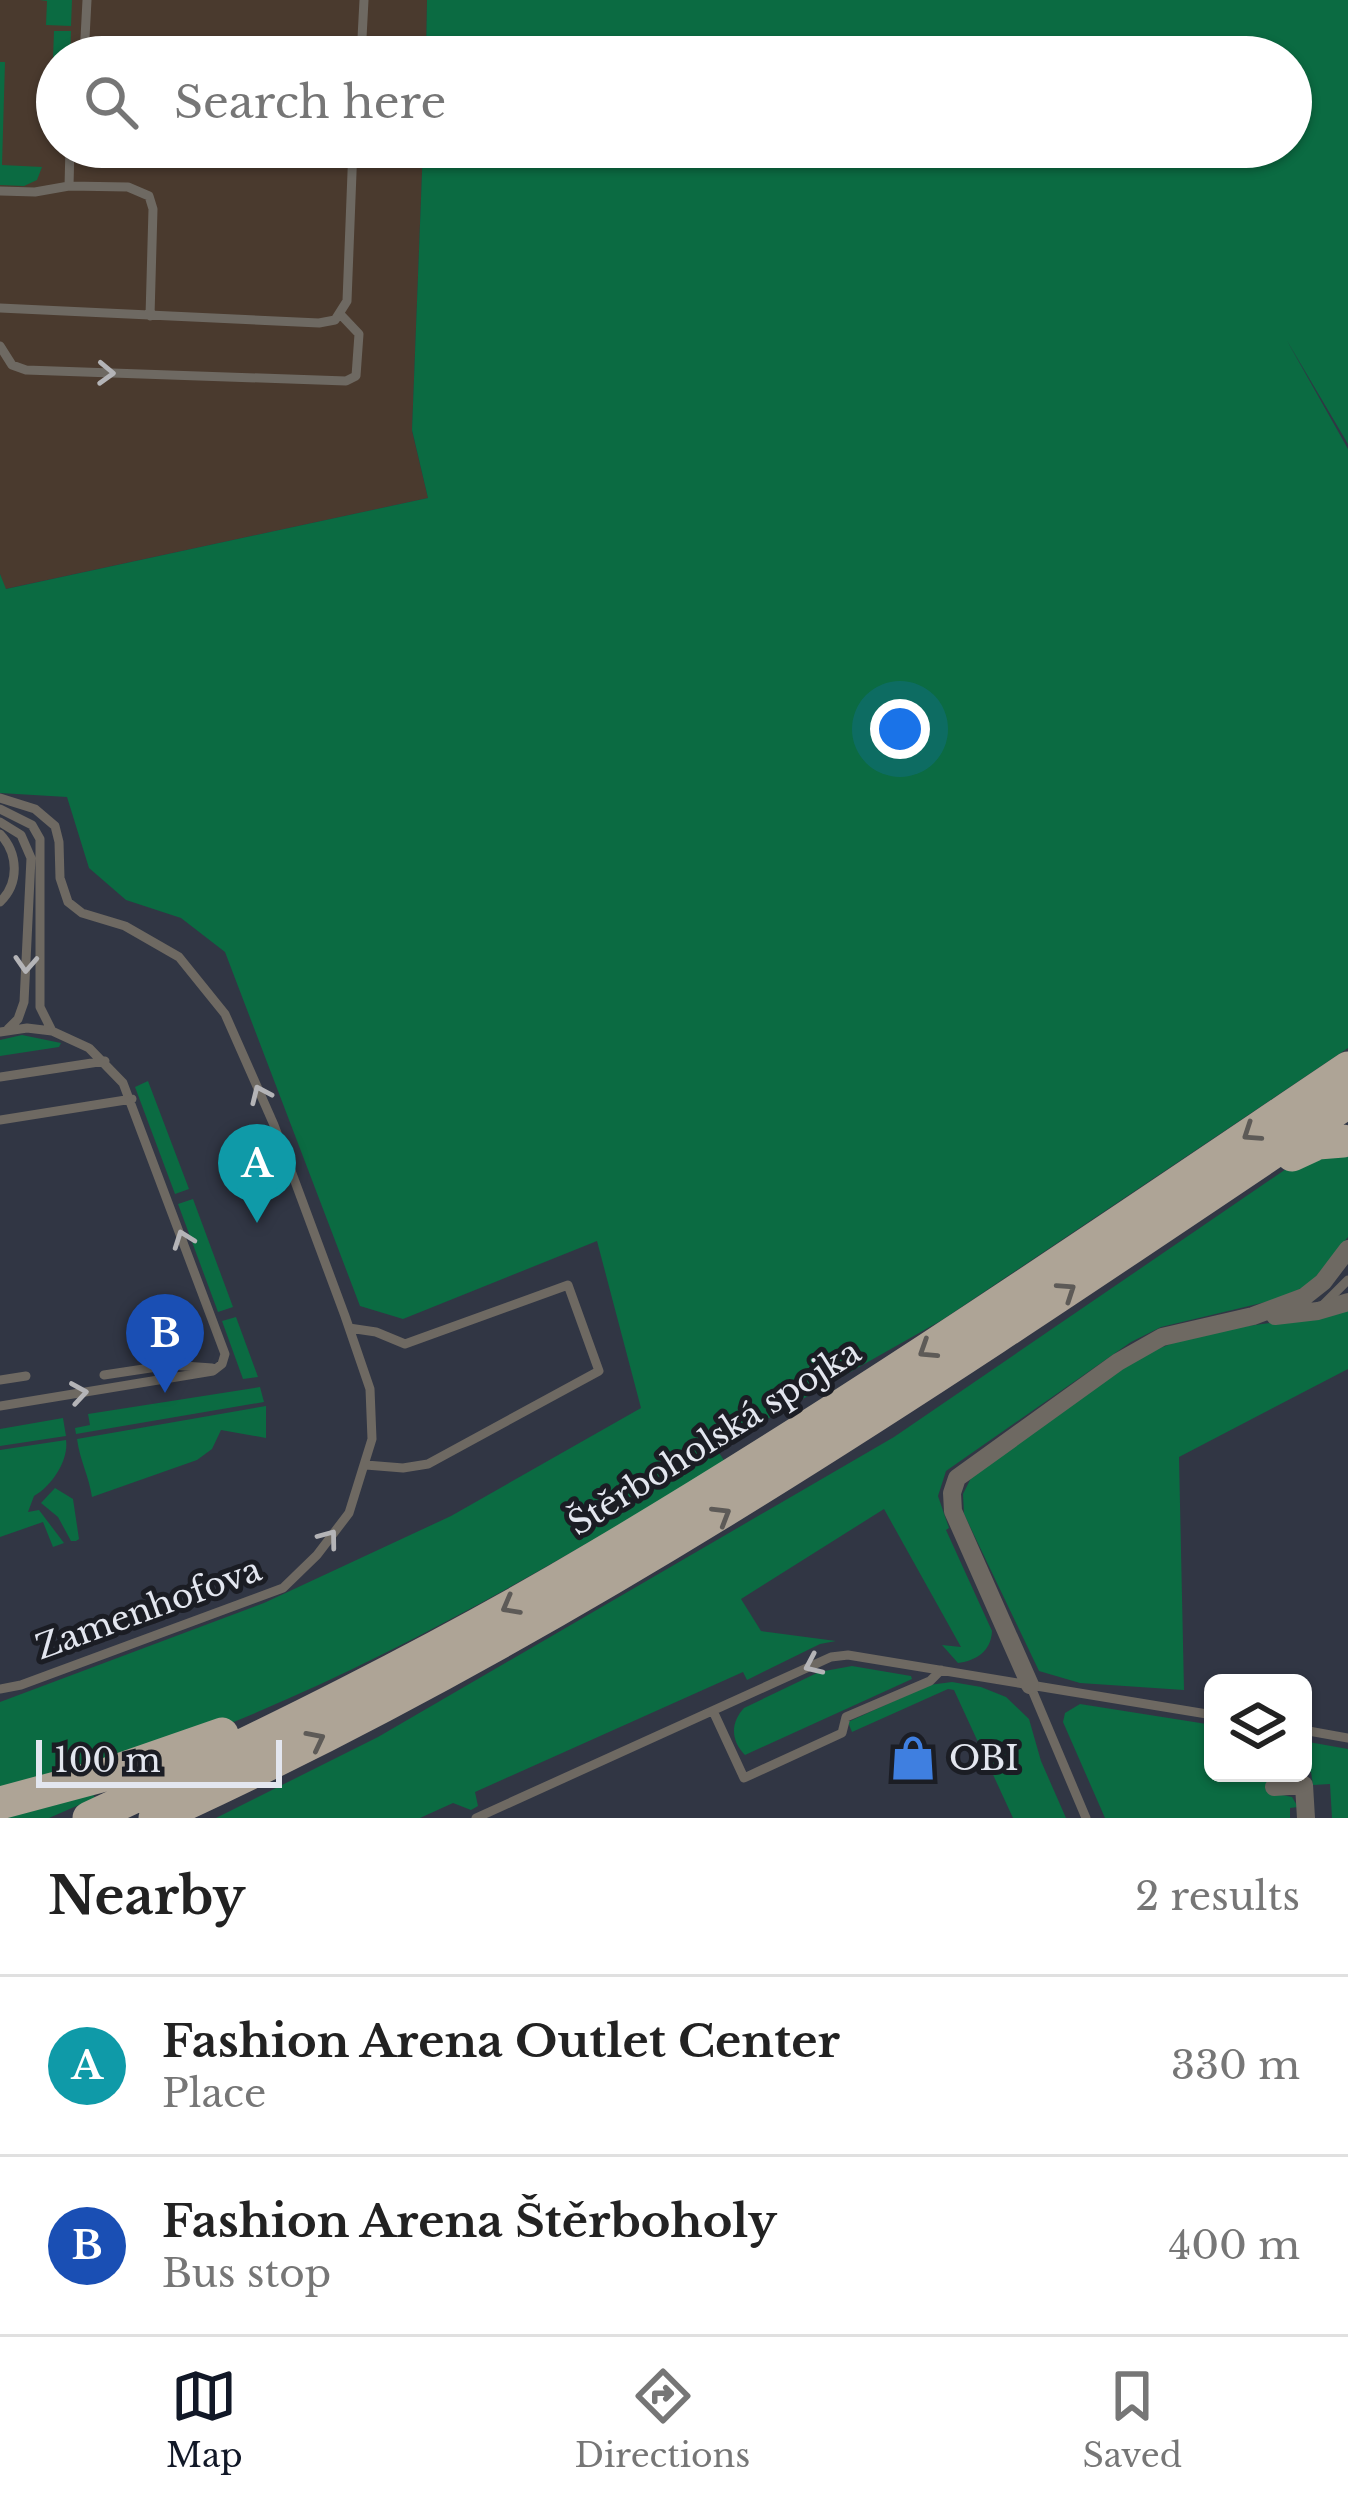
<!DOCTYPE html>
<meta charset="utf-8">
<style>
:root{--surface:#fff;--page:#f2f2f2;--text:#222;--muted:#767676;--line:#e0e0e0;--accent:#111827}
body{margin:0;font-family:"Libre Baskerville",serif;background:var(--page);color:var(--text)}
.controls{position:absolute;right:36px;bottom:36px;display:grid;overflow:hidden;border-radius:18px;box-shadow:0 3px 9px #0004}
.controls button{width:108px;height:108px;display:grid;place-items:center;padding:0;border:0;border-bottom:3px solid var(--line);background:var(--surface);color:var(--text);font:60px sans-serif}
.scale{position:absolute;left:36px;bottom:30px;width:246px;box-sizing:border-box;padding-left:12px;border:6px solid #e3e6ef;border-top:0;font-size:33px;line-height:42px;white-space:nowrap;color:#e3e6ef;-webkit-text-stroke:9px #1b1d24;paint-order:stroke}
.you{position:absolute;left:900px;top:729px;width:42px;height:42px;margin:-30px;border:9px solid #fff;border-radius:50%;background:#1a73e8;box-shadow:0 0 0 18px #1a73e833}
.badge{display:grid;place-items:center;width:78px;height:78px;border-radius:50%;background:var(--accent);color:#fff;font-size:39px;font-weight:700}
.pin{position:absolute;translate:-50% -99px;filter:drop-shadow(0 3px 6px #0008)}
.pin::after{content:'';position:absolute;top:63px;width:42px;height:36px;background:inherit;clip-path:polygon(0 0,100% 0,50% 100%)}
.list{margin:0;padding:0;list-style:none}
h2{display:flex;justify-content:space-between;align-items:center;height:156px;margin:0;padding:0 48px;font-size:51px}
h2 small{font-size:39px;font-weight:400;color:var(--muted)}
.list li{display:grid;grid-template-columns:78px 1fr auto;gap:36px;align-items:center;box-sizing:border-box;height:180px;padding:0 48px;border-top:3px solid var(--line)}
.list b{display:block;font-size:45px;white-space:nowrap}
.list p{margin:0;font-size:39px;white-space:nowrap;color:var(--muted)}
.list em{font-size:39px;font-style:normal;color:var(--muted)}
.icon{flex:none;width:66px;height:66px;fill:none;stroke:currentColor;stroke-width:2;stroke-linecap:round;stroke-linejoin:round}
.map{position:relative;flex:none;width:1348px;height:1818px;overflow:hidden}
.search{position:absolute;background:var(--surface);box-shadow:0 3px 9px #0004;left:36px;right:36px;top:36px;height:132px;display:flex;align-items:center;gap:30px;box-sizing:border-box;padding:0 42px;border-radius:66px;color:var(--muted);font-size:45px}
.sheet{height:516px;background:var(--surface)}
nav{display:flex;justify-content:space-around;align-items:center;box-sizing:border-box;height:168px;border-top:3px solid var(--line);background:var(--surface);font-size:33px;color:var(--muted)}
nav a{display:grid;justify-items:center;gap:6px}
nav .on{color:var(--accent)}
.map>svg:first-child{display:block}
</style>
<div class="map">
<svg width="1348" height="1818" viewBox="0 0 1348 1818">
<rect width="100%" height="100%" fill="#313644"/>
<path fill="#4a3a2e" d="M0,0H427L426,57H57V147H423L412,431L428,498L5,589L0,574Z"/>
<path fill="#0b6b42" d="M40,0H72L71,26L46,25L47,1Z
M427,0H1348V444L1286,339L1348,449V1048L942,1320L716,1448L725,1462C564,1558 400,1655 226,1725C154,1754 75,1772 0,1795V1702L264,1603L451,1516L641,1408L597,1241L403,1319L360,1306L225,952L181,918L126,900L89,868L67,797L0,793V574L6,589L428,498L412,430L423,147H1291V57H426Z
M54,31H71L70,57H57V87H52Z
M0,62H5L2,165L42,167L37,180L24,186L0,185Z
M22,1035L61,1043L59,1047L0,1056V1040Z
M148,1081L189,1189L175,1194L135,1087Z
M1348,1153V1237L1309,1285L1274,1300L1161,1327L1131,1342L946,1471L938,1496L949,1528L946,1530L992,1631C991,1653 974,1661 958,1663L942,1645L961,1647L884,1509L741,1599L761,1631L836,1641L820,1644L747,1680L743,1672L475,1792L478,1806L471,1810L453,1803L420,1818H216L378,1737L894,1437L1305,1156Z
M193,1199L233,1307L218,1312L178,1204Z
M1348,1309V1369L1179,1457L1184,1690L1080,1683L1039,1671L964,1514L963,1494L971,1478C1034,1432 1109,1363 1182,1340C1236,1323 1294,1324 1348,1309Z
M236,1317L258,1377L243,1379L222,1321Z
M260,1387L264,1402L76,1434L75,1428L90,1425L88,1414Z
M266,1406V1438L221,1430L212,1449L197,1460L92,1497C89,1476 80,1461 77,1439Z
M63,1418L66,1436L0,1446V1429Z
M66,1440C69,1460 52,1486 34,1496L28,1512L39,1510L64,1543L53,1547L43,1522L0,1537V1450Z
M55,1488L73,1499L79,1539L76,1541H71L58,1517L41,1503Z
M852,1666L911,1676L912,1679L745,1755C731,1741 730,1723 744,1708L819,1672Z
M952,1682L981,1687L1006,1697L1029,1719L1041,1761L1066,1818H1013L954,1690L948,1689L852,1732L848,1722L929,1685Z
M1080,1704L1213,1725V1773H1287L1271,1777L1272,1793L1292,1797L1298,1807L1290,1808V1818H1105L1063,1722L1065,1713Z
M1303,1741L1348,1749V1818H1332L1330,1784L1313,1785L1311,1772L1303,1771Z
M93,1794L95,1798L49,1818H6Z"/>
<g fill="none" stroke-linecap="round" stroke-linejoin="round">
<path stroke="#6e6962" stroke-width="9" d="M84,57L87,0
M361,57L364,0
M70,147L69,186L128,187L149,196L153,209L150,316
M0,191L35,192L69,186
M0,308L319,323L335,320L347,301L353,147
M0,346L12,365L26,370L346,381L356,376L359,334L341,315
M0,798L35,809L55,826L59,842L60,878L68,902L82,913L125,926L179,957L225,1014L274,1125L345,1316L370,1389L372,1439L349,1513L317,1555L283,1588L21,1685L0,1689
M0,809L32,825L40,839V1007L52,1031
M0,822L21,835L31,858L24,1002L18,1019L8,1029
M0,834C18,853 20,883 0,902
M0,1032L27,1028L52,1031L89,1048L123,1083L225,1354L222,1364L213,1371L0,1406
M0,1077L105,1061
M0,1120L132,1099
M1324,1304L1348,1280
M349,1328L376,1332L405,1344L568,1285L599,1371L428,1464L403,1468L366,1465
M104,1375L170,1365L212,1368
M0,1380L26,1376
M1030,1685L1086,1818
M713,1711L744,1778L842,1733L846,1717L930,1681L941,1670
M1303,1730L1348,1738
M476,1818L831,1657L848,1655L1213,1715"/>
<path stroke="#6e6962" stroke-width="18" d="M1275,1316L1318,1311L1348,1302
M1030,1685L953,1511L952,1493L957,1478L1118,1362L1162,1337L1253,1316L1304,1297L1323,1282L1348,1249
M1274,1787L1304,1785L1306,1818"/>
<path stroke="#aea496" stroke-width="33" d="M1292,1155L1318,1143L1343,1141
M0,1803L101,1776L222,1734
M89,1818C261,1738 433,1654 596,1557C854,1404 1100,1235 1348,1068
M155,1818C580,1625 962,1361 1348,1102"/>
</g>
<defs><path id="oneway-chevron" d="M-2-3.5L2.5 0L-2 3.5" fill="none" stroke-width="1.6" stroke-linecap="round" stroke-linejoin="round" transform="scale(3)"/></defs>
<g stroke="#b4b4b7">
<use href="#oneway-chevron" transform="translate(106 373) rotate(2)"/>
<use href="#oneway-chevron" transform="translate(26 964) rotate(93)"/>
<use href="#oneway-chevron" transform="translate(260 1094) rotate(-114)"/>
<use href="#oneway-chevron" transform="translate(183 1239) rotate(-110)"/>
<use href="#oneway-chevron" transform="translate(79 1393) rotate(-9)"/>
<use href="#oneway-chevron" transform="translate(329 1538) rotate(-53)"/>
<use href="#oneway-chevron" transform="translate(813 1665) rotate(156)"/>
</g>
<g stroke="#5d5a57">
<use href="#oneway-chevron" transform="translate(1251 1133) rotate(146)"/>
<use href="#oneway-chevron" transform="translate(1067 1291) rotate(-34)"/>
<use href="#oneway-chevron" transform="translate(927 1350) rotate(147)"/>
<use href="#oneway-chevron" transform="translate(722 1515) rotate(-31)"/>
<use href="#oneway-chevron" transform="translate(510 1606) rotate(151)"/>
<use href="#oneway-chevron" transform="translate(316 1740) rotate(-27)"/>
</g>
<defs>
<g id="shop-bare" transform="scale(3.6)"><path d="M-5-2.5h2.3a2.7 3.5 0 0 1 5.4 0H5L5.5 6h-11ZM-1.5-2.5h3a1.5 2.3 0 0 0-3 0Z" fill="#3f7fe0" stroke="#1b1d24" stroke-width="2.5" paint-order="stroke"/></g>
</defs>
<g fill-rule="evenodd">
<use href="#shop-bare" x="913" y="1758"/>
</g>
<g text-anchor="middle" stroke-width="10" stroke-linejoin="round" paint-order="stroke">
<g font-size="33" fill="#e3e6ef" stroke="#1b1d24">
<text transform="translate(714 1437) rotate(-32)" y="12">Štěrboholská spojka</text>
<text transform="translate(148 1608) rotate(-20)" y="12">Zamenhofova</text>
</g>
<g font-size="33" fill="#e3e6ef" stroke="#1b1d24" text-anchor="start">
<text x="949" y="1770">OBI</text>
</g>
</g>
</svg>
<div class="controls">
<button><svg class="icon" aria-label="layers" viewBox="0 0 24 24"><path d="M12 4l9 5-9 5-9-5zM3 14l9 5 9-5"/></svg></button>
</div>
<div class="scale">100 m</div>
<div class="you"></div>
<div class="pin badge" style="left:257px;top:1223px;background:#0f9aa8">A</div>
<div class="pin badge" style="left:165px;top:1393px;background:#1a4fb4">B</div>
<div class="search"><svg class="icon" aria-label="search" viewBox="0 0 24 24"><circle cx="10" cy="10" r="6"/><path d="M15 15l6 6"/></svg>Search here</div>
</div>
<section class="sheet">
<h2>Nearby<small>2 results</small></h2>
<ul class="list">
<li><span class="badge" style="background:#0f9aa8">A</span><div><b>Fashion Arena Outlet Center</b><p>Place</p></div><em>330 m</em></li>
<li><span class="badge" style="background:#1a4fb4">B</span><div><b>Fashion Arena Štěrboholy</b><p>Bus stop</p></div><em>400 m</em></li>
</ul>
</section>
<nav>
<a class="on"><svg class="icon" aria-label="map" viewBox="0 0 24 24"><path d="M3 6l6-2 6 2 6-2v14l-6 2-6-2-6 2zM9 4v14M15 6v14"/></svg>Map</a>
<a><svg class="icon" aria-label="directions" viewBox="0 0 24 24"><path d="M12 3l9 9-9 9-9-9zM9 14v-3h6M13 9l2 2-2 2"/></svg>Directions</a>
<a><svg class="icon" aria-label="saved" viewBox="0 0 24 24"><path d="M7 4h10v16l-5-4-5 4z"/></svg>Saved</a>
</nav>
